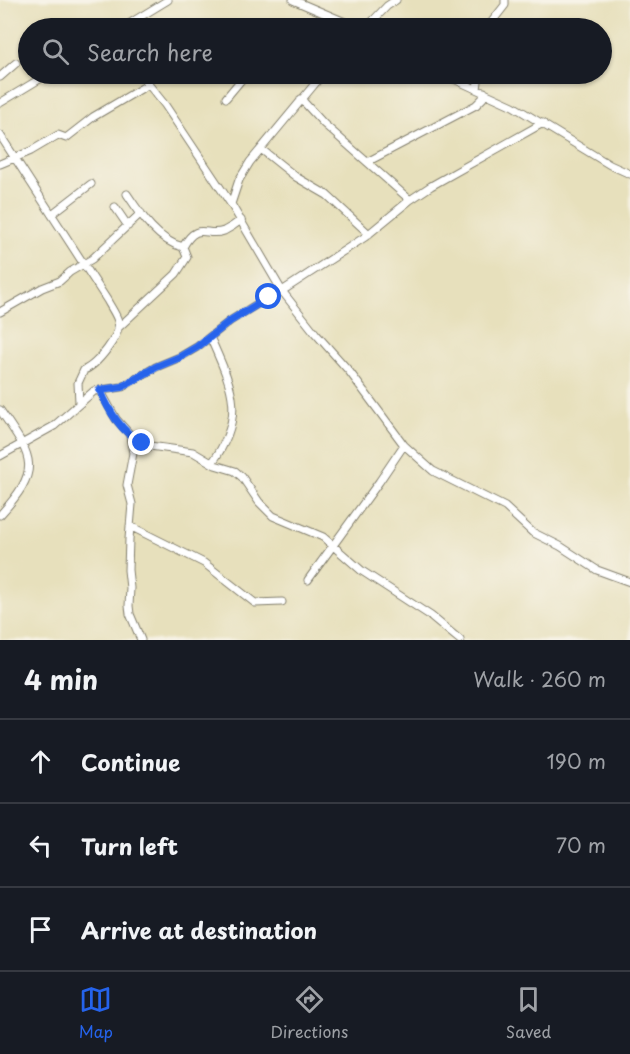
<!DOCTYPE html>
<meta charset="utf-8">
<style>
:root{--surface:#171b24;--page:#20242c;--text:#f1f3f6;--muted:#9ea1a6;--line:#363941;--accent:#2563eb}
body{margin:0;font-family:"Playpen Sans",sans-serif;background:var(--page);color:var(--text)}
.stop{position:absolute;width:18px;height:18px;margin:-14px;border:4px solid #2563eb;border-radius:50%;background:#fff}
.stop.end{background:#2563eb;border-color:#fff;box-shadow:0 2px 6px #0008}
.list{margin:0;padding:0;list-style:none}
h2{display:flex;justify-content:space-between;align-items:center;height:78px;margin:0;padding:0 24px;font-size:26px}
h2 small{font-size:20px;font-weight:400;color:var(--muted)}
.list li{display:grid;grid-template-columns:39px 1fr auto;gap:18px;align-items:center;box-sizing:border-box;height:84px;padding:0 24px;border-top:2px solid var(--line)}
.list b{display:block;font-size:22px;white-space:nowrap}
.list em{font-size:20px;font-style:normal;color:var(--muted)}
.icon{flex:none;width:33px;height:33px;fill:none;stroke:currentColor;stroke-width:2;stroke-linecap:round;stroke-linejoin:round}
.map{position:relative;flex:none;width:630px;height:640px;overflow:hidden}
.search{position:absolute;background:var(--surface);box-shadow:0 2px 4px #0004;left:18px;right:18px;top:18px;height:66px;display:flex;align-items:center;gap:15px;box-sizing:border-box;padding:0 21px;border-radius:33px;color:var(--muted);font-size:22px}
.sheet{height:330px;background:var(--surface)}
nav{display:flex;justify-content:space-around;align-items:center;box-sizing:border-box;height:84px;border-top:2px solid var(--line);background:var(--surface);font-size:16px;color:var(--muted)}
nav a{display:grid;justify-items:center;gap:3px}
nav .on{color:var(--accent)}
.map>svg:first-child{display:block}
</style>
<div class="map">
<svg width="630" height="640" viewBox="0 0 630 640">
<rect width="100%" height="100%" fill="#f7f3e8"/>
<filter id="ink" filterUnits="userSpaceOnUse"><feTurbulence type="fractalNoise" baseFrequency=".0167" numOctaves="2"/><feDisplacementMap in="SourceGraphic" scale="12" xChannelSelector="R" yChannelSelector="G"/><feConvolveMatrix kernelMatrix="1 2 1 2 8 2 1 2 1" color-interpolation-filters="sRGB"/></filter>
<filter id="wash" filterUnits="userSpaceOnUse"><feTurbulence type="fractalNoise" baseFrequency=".008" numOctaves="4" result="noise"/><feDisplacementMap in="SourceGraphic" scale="24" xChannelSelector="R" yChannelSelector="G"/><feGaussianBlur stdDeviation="1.35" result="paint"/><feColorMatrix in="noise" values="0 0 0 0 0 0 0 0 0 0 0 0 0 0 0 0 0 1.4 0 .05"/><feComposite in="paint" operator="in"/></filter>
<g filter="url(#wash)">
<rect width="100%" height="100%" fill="#e7e0bc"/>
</g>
<g filter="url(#ink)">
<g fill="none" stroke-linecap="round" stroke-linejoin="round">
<g stroke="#827e6c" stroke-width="9">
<path id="minor" d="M293,0L359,28
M122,28L168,0
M366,28L387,6L396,0
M487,28L505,5V0
M140,74L165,105L231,204L282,291L316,334L349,371L404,445L433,471L505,507L532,532L560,546L597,570L630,582
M443,74L513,106L610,165L630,174
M0,77L16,63
M477,89L479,74
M226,98L246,74
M301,99L324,124L410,200
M0,103L48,74
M0,135L107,300C110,306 116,314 118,321C122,335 96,366 84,370L78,383L79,402
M261,149L296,177L327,195L369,234
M367,162L476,105L483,98L484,92
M0,164L31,151L58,135L66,138L93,117L149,84
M127,194C141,215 158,241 183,247
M231,204L239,180L250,162L323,74
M115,207L128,226
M52,214L91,184
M282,291L365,237L410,200L431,186L543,123
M0,312L42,288L60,281L70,272L92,259L141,213
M118,328L176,274L187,257L183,247C198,220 206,238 224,231C230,228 236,224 241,220
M210,337C232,387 247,414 212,463
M100,390L116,419L135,440L150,446L193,452L215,465L235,471L242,477L259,502L273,516L323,537L362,571L431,616L460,640
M0,410C33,458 43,468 0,515
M130,436L133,453L127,485L132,504L129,539L128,570L130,588L129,606L130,614L141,640
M0,456L54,426L94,391L122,387L156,367L180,357L197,347L230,321L281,289
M130,526L204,563L255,603L282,602
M308,580L379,482L404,445"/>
</g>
<use href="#minor" stroke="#fff" stroke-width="7"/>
</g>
</g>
<g fill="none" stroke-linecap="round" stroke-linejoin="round" filter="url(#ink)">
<path stroke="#2563eb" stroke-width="8" d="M142,443C121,432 109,411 100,390L122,387L156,367L180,357L197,347L230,321L269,297"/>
</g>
</svg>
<div class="stop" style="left:269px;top:297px"></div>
<div class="stop end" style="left:142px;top:443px"></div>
<div class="search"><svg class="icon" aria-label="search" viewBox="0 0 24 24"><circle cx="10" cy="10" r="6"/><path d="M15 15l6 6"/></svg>Search here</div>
</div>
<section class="sheet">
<h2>4 min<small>Walk · 260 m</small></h2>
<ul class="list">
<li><svg class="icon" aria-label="ahead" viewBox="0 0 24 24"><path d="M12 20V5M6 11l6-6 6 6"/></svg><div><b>Continue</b></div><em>190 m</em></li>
<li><svg class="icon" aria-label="left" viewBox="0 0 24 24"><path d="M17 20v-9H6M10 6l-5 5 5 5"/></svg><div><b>Turn left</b></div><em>70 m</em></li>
<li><svg class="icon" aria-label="arrive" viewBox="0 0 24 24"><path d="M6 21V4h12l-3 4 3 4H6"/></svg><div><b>Arrive at destination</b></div></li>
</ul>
</section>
<nav>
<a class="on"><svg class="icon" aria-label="map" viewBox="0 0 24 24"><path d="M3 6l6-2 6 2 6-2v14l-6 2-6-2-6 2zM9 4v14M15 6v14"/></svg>Map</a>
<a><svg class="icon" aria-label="directions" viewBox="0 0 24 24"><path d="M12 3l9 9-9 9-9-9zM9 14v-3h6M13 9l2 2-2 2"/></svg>Directions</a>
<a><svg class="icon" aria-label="saved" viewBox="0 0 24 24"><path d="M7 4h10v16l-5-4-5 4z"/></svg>Saved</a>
</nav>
